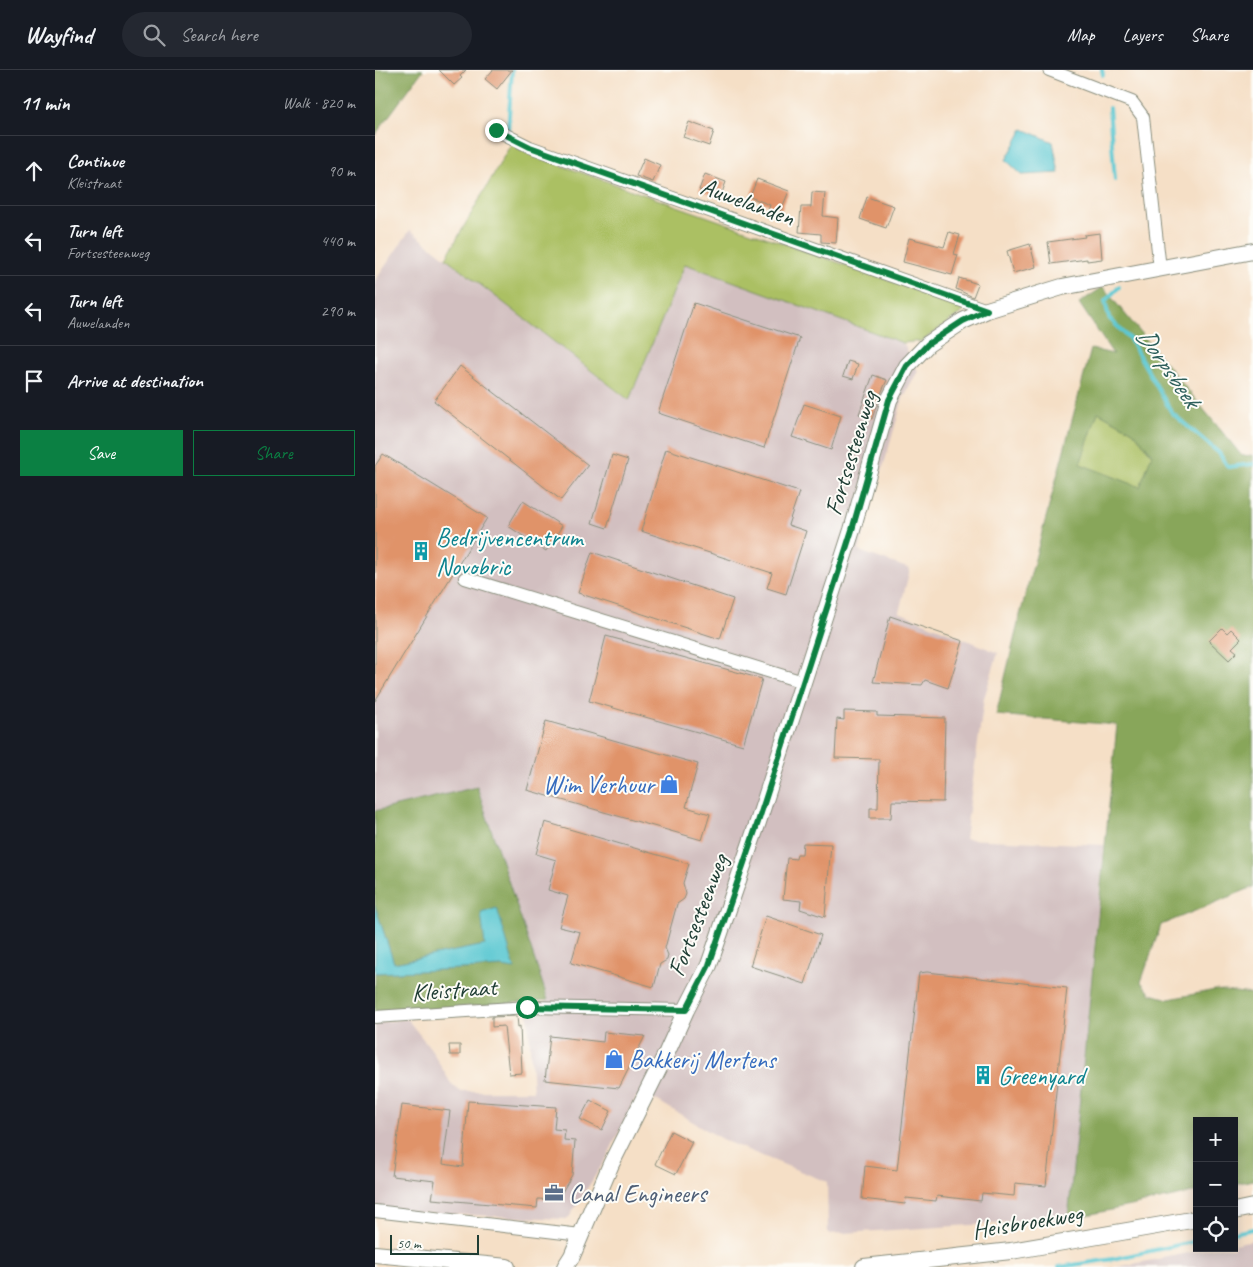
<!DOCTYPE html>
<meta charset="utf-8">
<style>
:root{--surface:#171b24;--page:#242831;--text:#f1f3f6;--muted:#9ea1a6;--line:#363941;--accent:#0b8043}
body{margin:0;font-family:Caveat,sans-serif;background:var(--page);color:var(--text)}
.controls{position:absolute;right:15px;bottom:15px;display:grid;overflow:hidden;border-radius:0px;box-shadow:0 2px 12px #0003}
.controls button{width:45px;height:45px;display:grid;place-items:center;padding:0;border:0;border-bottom:1px solid var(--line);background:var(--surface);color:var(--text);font:25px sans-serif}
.scale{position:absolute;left:15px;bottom:12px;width:89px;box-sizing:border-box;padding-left:5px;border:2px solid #1f3d34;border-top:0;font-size:14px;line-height:18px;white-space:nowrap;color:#1f3d34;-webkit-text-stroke:4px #fdfcf7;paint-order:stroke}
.stop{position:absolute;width:15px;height:15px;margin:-11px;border:4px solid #0b8043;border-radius:50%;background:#fff}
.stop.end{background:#0b8043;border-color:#fff;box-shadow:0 1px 5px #0008}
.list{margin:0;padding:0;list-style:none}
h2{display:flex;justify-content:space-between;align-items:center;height:65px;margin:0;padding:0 20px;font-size:21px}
h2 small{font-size:16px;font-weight:400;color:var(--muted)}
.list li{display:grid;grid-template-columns:32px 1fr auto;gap:15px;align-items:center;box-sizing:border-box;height:70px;padding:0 20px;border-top:1px solid var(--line)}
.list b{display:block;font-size:19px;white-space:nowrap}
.list p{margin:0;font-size:16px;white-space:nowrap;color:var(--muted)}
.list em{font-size:16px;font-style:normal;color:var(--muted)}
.actions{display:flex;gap:10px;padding:15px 20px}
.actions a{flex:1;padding:11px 0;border:1px solid var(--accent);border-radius:0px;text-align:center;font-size:18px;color:var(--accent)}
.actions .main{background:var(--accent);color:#fff}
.icon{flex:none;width:28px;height:28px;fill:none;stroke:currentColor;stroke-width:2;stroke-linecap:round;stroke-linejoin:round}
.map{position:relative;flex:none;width:878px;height:1197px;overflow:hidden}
header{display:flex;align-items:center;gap:30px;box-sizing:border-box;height:70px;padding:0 25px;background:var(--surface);border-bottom:1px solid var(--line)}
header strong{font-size:24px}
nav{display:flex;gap:28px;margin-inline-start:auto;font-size:18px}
.search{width:350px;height:45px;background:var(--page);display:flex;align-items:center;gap:12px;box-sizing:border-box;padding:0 18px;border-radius:28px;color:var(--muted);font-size:19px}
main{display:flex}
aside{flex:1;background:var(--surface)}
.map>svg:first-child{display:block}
</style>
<header>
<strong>Wayfind</strong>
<div class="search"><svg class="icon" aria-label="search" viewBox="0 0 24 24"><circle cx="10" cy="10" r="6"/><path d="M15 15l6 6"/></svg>Search here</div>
<nav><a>Map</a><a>Layers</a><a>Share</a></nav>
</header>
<main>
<aside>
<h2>11 min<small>Walk · 820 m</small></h2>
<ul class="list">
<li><svg class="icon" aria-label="ahead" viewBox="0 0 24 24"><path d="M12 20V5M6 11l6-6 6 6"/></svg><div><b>Continue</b><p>Kleistraat</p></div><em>90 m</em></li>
<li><svg class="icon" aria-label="left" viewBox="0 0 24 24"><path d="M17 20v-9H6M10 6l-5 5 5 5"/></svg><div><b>Turn left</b><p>Fortsesteenweg</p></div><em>440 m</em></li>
<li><svg class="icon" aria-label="left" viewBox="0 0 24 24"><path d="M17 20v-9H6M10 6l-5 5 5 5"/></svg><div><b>Turn left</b><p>Auwelanden</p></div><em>290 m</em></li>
<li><svg class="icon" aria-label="arrive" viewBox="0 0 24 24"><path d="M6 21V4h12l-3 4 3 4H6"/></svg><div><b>Arrive at destination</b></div></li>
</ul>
<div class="actions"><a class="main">Save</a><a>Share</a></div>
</aside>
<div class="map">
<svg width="878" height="1197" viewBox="0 0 878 1197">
<rect width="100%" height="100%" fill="#fdfcf7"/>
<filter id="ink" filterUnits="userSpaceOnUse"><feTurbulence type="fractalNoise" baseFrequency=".02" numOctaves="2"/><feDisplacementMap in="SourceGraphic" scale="10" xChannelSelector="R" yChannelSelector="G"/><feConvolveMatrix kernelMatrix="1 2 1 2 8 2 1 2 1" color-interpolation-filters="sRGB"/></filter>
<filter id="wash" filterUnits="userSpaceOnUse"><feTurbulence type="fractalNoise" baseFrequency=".0096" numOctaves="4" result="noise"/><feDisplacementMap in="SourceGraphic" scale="20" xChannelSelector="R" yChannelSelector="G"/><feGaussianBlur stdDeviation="1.12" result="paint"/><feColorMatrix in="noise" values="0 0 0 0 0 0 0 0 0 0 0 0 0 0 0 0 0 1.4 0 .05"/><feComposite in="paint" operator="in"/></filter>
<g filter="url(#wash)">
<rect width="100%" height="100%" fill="#f5dfc6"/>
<path fill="#d2bfc0" d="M35,160L253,330L310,194L528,273L543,301L528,328L484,481L535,499L524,542L623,583L609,628L590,769L729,775L693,1149L453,1164L452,1112L350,1071L283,1031L261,1027L232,1087L193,1149L0,1141V953L32,949L56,979L75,1012L84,1021H158L153,943L173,930L102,717L0,741V211Z
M878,1170V1197H742L839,1178H859V1174Z"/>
<path fill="#abc064" stroke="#657e4c" d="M136,74L165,88L593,238L547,271L528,273L310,194L254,330L71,188Z
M723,342L758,361L777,385L765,417L705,394Z"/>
<path fill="#88a65a" stroke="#547247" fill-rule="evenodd" d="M0,0H48L0,65Z
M728,217L867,386L878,385V817L786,855L766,912L776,924L794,929L840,920L878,924V1110L859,1114V1051H822V1122L693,1149L742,655L621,645L645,545L716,279L738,284L704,233ZM723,342L758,361L777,384L765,417L705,394Z
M102,717L173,930L0,944V903L127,897L140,898L111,875L19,893L0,836V741Z"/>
<path fill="#5bc8d2" stroke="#3d8283" d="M648,59L678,72L684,103L647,105L631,90Z
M0,836L19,893L110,875L106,843L122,838L140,899L127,897L0,903Z"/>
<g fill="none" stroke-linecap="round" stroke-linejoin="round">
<path stroke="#5bc8d2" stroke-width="4" d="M727,0L728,5
M734,38L740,110
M133,61L137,0
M744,217L730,231L734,248L754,268L797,343L844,383L853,397L878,394
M859,1163L878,1159
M684,1197L738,1189L822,1171"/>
</g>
<g id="blocks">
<path fill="#e09369" d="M64,0H91L85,6L87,8L79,15Z
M118,0H137L122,19L110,9Z
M314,52L339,61L334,76L308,67Z
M269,88L285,95L278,112L261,106Z
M330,104L351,112L345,128L324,120Z
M382,109L414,121L404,145L393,141L395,135L375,127Z
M437,122L450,123L448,146L463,148L461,173L446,172V164L424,162L426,137H436Z
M492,127L519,136L511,158L485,149Z
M574,162L585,165L579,184L583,185L577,205L528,192L534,168L569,177Z
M725,163L727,189L712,191V189L676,194L673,172L710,167L709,165Z
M655,174L661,197L638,203L632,181Z
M584,208L603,214L598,227L581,219Z
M319,233L425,268L389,378L283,343Z
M473,291L483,294L478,309L468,306Z
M85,296L213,395L186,430L59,331Z
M498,305L512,310L503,330L497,349L484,344Z
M429,334L466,346L456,380L417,367Z
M291,379L424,422L413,455L431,461L411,524L392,518L397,503L266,461Z
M8,384L112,448L0,631V396Z
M237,385L253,390L232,458L217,453Z
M148,431L187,456L171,481L133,456Z
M217,482L358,529L345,569L203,523Z
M515,546L588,571L573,618L550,610L547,615L498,612Z
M847,558L852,563L856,559L866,569L857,578L862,582L854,590L834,571Z
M231,566L387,609L368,675L214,631Z
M469,641L502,642V646L570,648L568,732L517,731L516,748H495V738H503L504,689L460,688L462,649L469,650Z
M171,651L323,694L311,737L335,744L327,770L152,720Z
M170,752L314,794L308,813L311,824L309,829L302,834L290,878L293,885L292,890L285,894L279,917L196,893L205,862L184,857L193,826L173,820L181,790L161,784Z
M428,773L456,774L450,847L425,839L426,831L408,829L412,788L421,789L422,784H427Z
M391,846L446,865L430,914L375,896Z
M552,902L692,918L671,1116L640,1113L639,1126L607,1123L606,1131L562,1126L561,1131L531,1128L530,1134L487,1129L490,1096L522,1100L544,903Z
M142,946L143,957L145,956L147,1003L134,1004L129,956L117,957V947Z
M229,962L270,966L244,1018L170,1010L175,966L228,972Z
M74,975H85V985H75Z
M215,1030L236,1041L227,1060L205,1049Z
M93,1031L181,1037L179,1059L190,1060L189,1070L200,1071L197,1105L187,1122H182L181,1130L163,1129L162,1138L57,1129L60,1111L17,1106L27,1035L75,1041L68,1094L88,1097Z
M296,1061L317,1072L301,1104L280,1094Z"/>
</g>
</g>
<g filter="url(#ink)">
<use href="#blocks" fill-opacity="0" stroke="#8a8e7d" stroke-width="1"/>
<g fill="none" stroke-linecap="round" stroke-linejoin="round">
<g stroke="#8a8e7d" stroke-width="14">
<path id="street" d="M674,0L757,32L768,47L785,199
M121,60L155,77L612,240
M90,508L428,612
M0,947L152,937L311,940
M0,1141L206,1165"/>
</g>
<g stroke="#8a8e7d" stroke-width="18">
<path id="secondary" d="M859,1141L878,1137
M0,1184L132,1197
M190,1197L197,1186L236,1094L292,982L311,940L334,895L383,752L477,460L514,330L532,296L553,274L588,251L612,240L687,217L878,181
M489,1197L636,1181L822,1149"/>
</g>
<use href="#street" stroke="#fff" stroke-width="12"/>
<use href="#secondary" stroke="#fff" stroke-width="16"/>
</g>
</g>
<g fill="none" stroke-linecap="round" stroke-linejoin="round" filter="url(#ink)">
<path stroke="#0b8043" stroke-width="6" d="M121,60L155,77L612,240L588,251L553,274L532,296L514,330L477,460L383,752L334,895L311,940L152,937"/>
</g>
<defs>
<g id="building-bare" transform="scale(1.5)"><path d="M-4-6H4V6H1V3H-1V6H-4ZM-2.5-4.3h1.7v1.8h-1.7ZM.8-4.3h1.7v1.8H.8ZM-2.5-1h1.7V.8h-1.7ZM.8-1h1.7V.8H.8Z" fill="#0f9aa8" stroke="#fdfcf7" stroke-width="2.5" paint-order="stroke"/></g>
<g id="shop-bare" transform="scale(1.5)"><path d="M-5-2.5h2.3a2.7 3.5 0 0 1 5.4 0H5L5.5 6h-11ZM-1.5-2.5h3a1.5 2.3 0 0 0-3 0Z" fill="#3f7fe0" stroke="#fdfcf7" stroke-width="2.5" paint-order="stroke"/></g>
<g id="office-bare" transform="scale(1.5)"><path d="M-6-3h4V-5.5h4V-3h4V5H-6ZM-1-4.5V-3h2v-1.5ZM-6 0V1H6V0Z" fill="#5c6f8a" stroke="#fdfcf7" stroke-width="2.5" paint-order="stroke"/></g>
</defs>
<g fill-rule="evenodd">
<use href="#building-bare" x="46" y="481"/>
<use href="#shop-bare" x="294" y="714"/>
<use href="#shop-bare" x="239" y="989"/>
<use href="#building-bare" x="608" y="1005"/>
<use href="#office-bare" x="179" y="1123"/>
</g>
<g text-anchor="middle" stroke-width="4" stroke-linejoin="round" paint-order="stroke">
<g font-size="25" fill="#1f3d34" stroke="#fdfcf7">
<text transform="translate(373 131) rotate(20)" y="9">Auwelanden</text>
<text transform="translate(475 383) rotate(-73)" y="9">Fortsesteenweg</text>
<text transform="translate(322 845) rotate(-69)" y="9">Fortsesteenweg</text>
<text transform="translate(79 919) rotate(-4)" y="9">Kleistraat</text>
<text transform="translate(652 1151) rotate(-9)" y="9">Heisbroekweg</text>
</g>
<g font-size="25" fill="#0d838f" stroke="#fdfcf7" text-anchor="start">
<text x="61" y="476">Bedrijvencentrum<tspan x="61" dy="29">Novobric</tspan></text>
<text x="623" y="1014">Greenyard</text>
</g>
<g font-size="25" fill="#366cbe" stroke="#fdfcf7" text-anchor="end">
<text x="279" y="723">Wim Verhuur</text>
<text x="254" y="998" text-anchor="start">Bakkerij Mertens</text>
</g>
<g font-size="25" fill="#4e5e75" stroke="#fdfcf7" text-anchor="start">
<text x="194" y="1132">Canal Engineers</text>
</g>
<g font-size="26" font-style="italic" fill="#2e605c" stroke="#fdfcf7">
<text transform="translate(794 297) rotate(55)" y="9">Dorpsbeek</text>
</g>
</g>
</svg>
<div class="controls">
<button>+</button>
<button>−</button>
<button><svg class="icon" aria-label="locate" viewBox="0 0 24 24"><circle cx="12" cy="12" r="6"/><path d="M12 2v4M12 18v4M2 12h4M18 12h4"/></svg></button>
</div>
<div class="scale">50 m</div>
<div class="stop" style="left:152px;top:937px"></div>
<div class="stop end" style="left:121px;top:60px"></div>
</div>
</main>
